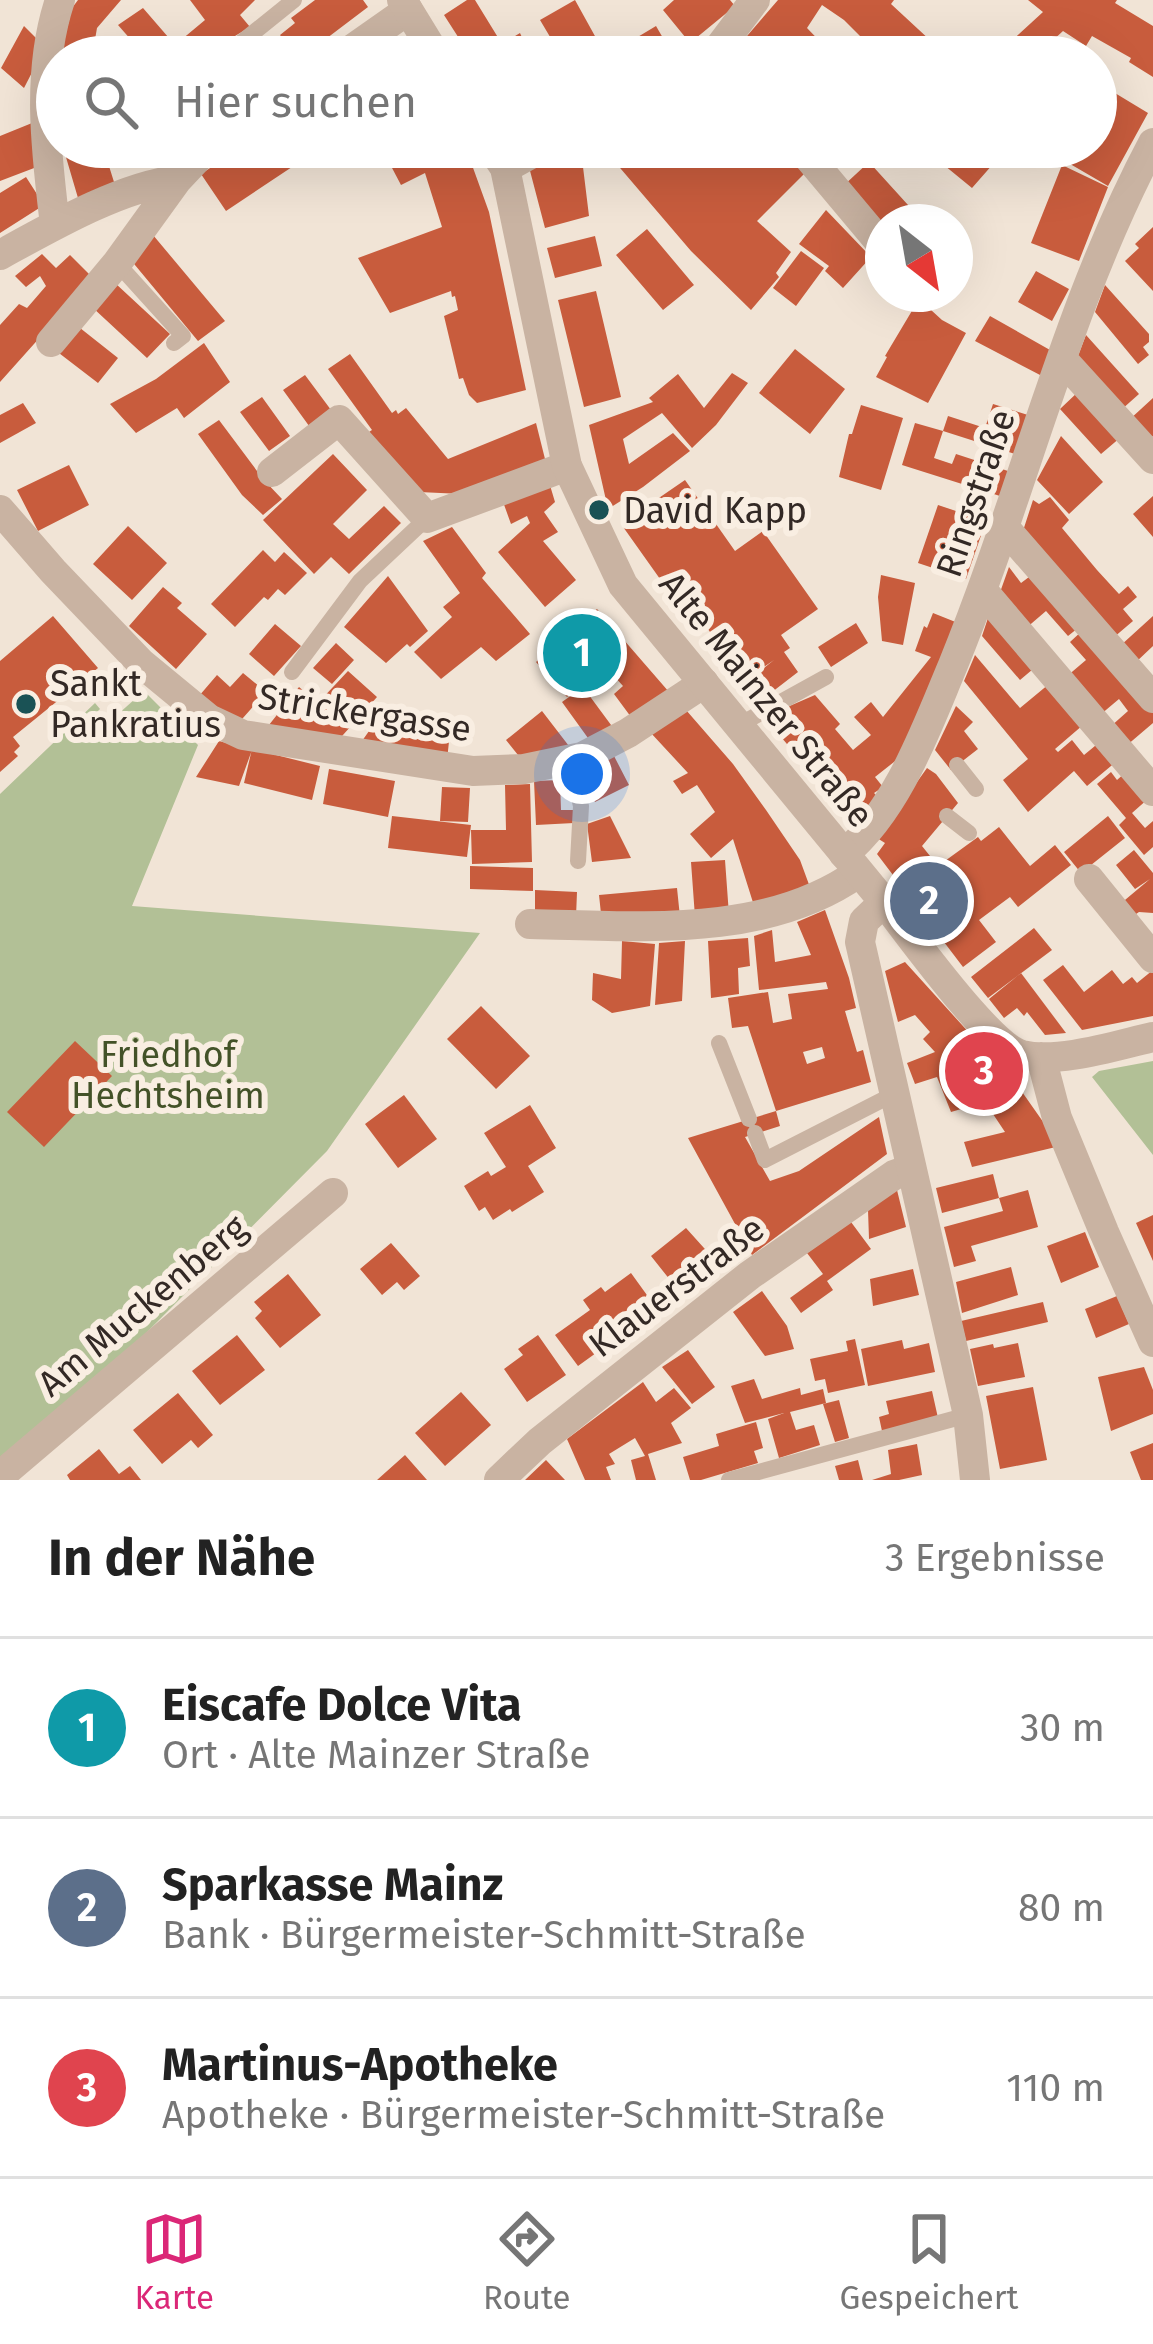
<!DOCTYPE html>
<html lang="de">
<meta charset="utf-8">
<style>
:root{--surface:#fff;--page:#f6f6f6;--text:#222;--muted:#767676;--line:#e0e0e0;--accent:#db2777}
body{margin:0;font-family:"Fira Sans",sans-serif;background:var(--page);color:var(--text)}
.compass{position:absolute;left:865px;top:204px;width:108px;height:108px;border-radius:50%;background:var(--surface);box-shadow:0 12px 48px #0002;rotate:149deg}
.you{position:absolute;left:582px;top:774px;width:42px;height:42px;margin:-30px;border:9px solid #fff;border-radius:50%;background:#1a73e8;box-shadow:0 0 0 18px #1a73e833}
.badge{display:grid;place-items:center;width:78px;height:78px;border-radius:50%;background:var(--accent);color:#fff;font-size:39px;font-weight:700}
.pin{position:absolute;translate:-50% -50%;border:6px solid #fff;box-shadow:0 3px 12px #0006}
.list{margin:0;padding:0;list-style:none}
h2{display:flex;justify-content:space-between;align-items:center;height:156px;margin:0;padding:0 48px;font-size:51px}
h2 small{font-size:39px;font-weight:400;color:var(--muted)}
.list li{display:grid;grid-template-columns:78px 1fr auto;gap:36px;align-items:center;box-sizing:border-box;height:180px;padding:0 48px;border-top:3px solid var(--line)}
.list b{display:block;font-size:45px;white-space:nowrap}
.list p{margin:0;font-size:39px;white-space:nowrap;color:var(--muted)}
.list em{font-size:39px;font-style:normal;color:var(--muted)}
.icon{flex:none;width:66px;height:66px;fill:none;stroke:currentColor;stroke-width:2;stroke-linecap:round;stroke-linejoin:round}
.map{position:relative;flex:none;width:1153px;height:1480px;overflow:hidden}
.search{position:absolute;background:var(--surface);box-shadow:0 12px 48px #0002;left:36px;right:36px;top:36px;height:132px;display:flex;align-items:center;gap:30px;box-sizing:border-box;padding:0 42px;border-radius:66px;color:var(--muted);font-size:45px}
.sheet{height:696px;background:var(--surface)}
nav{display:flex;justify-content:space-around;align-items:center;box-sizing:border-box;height:168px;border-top:3px solid var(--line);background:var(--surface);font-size:33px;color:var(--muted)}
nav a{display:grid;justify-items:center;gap:6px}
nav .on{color:var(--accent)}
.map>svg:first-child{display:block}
</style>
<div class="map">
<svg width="1153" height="1480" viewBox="0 0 1153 1480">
<rect width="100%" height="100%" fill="#f1e4d6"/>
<path fill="#b2c096" d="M144,691L198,745L132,906L480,933L327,1151L0,1480V794L95,703L100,709L80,729L90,739Z
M1153,1061V1155L1092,1077L1099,1071Z"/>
<path fill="#c85c3d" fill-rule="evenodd" d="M78,0H121L97,28L92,57H60L72,8Z
M190,0H255L240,15L250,27L200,57H146L118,25L143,8L175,45L205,20Z
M315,0H363L368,7L302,57H297L280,35L295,23L291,18Z
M467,0H475L502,44L520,33L531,57H471L444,15Z
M575,0L606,56L656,26L674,57H562L540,20Z
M674,0H730L735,6L690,43L663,10Z
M778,0H894L891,4L945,54L941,57H881L844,20L822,5L807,28L835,57H757L741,43Z
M1028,0H1117L1115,3L1153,26V77L1129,62L1131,58L1092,36L1086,46L1063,31L1035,57H994L1043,12Z
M24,26L45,47L24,88L1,68Z
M390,42L401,57H368Z
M1105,87L1148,113L1108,186L1065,161L1073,147H1096V103Z
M37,121L42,165L0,181V136Z
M63,147H103L114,182L78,198Z
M242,147H288L298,163L226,211L201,174Z
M397,147H460L472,165L489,212L526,390L477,403L469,395L463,378L459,379L444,316L458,310L455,296L452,297L451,291L390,313L358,258L442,227L425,173L401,185L391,166L396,164L388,153Z
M570,147H722L743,168L753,161L740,147H785L804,174L757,221L791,252L776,273L779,277L751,310L691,251L609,155L583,167L589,216L545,228L529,167Z
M806,147H854L829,173Z
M951,147H1008L972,188L939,161Z
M869,162L918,216L911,222H883V232L842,187Z
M1062,165L1108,187L1079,261L1031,243Z
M26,177L44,205L0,233V193Z
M826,210L871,257L843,288L825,271L829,266L799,244Z
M1153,227V291L1125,261L1139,248L1135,244Z
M647,229L694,285L663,310L616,255Z
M153,235L225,321L198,341L130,259Z
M595,236L602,266L555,278L547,248Z
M801,251L824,268L796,306L773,288Z
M42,254L56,268L70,255L93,278L0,382V325L19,304L27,308L46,286L40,276L26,287L15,276Z
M1036,271L1069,289L1052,321L1018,302Z
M115,283L170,334L147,358L92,307Z
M1105,285L1149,334V342L1143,347L1149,355L1138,364L1095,312Z
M596,291L621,397L584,407L558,300Z
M919,299L942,320L966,333L928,403L876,377L887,357L885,356Z
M990,316L1050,350L1042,376L975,341Z
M75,324L118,358L98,383L55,350Z
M1086,335L1139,394L1121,410L1076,361Z
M204,343L230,382L184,418L177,408L136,433L110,404L156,379Z
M795,349L845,389L810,434L759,393Z
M350,354L392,413L396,410L398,414L406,408L448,459L536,423L546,463L462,494L419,492L369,432L372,430L328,369Z
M732,373L748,383L716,425L692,448L662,413L623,439L629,464L673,433L690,451L643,487L608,509L589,425L653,402L649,398L678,374L704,408Z
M305,375L334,414L312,430L283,390Z
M1079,391L1121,437L1101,454L1060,409Z
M262,397L290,436L269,451L240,412Z
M1153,398V436L1148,441L1129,420Z
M23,403L36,423L0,443V415Z
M993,404L1028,415L1015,454L943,431L948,416L985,428Z
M861,405L903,418L881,490L839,477L849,434H852Z
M219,420L263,479L282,499L263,515L242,495L198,434Z
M915,423L943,431L934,458L952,464L956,454L1008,471L1000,496L902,465Z
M1061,436L1103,482L1069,514L1037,480Z
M333,454L367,490L333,524L349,539L384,506L401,523L349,574L331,557L314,574L263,520Z
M69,465L89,505L38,531L17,490Z
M685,480L735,551L763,531L818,609L781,635L790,648L784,652L798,672L754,706L740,687L774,660L743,681L675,580L665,586L621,524Z
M549,482L555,502L544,512L558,532L543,541L576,580L545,607L498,552L530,523L527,516L511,524L502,499Z
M1153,496V537L1133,514Z
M1050,497L1069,520L1062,528L1097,570L1119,594L1128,586L1137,597L1123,609L1133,621L1113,638L1022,534L1033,500L1039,504Z
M938,505L986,521L966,579L918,563Z
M128,526L167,563L132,600L93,564Z
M452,527L486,573L482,578L530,634L496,661L481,647L441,679L414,652L452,617L443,607L460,593L423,541Z
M263,550L275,562L284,552L307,573L285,595L278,589L268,600L264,597L235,627L211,604Z
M1009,567L1021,583L1033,574L1078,628L1068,636L1046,611L1025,629L998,598Z
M881,575L915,583L903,645L882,641L878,597Z
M388,576L428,631L410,647L407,644L386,663L344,627Z
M163,587L182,603L177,608L207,634L176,669L129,626Z
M597,609L669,692L631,717L614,694L623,686L604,665L567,697L536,662Z
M991,609L1039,664L1020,680L982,636Z
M933,613L958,623L899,758L875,777L883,787L874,793L877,796L855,824L764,717L815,695L840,724L835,729L853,750L871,735L854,717L871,702L883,717L931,657L915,651L924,626L927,628Z
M53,616L98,668L13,737L20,746L14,752L18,756L0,772V661Z
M1153,616V646L1135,663L1120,646Z
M856,623L868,643L831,667L818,647Z
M275,624L301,646L274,676L249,654Z
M1083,630L1153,712V723L1126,746L1110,727L1128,711L1119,699L1100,715L1066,677L1086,660L1070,642Z
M336,643L354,660L332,684L313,668Z
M975,655L1020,708L1049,684L1083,725L1055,749L1058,752L1072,740L1084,755L1101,741L1117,761L1087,786L1074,771L1028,812L1003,780L1028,759L964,681Z
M348,671L377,697L334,745L265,730L299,687L318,703Z
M243,673L266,692L235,727L199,696L217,675L230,687Z
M583,687L614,729L593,745L562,702Z
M956,706L973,722L964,731L978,749L951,770L935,750Z
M686,710L733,764L766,810L800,860L811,890L756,912L733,839L711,858L690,834L715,812L697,785L682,794L673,781L688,773L650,732Z
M542,711L572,750L526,765L506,740Z
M416,720L451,723L447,760L357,748L374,724L415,731Z
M219,741L252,750L239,786L196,777Z
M252,749L320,766L312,800L244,783Z
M614,756L629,785L595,802L580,772Z
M927,768L936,774L958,803L922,846L938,866L978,837L981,841L999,827L1030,866L1055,845L1071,865L1018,907L1010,897L979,920L996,942L963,967L877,854L885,843L877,838Z
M329,769L395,781L388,817L323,804Z
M1111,772L1117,780L1126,772L1149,798L1132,813L1145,828L1153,821V847L1144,855L1119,825L1126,818L1097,784Z
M560,780L561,810H573L574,823L536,825L534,781Z
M530,784L532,862L472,864L471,830H506L505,785Z
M442,787L470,788L468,822L440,821Z
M392,816L471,825L467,857L388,848Z
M610,816L631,858L592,862L587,824Z
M1108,816L1125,838L1081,873L1064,852Z
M1134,850L1153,873V913L1139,912L1130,918L1119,905L1150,879L1135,889L1116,865Z
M725,860L729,915L695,917L691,862Z
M470,866L533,868V891L470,889Z
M677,888L680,917L602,923L599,895Z
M535,890L577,892L576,917L535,916Z
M825,910L849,978L856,1008L845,1011L857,1052L863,1050L871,1082L776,1111L748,1026L732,1028L728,998L768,992L773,1023L792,1019L788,994L828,989L826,982L759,990L754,936L772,930L775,962L811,955L797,922ZM822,1047L825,1058L807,1064L803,1052Z
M1034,928L1052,950L988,998L971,977Z
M748,938L750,966L738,968L739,994L711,998L708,941Z
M622,941L655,944L650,1006L612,1013L592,1000L593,973L621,979Z
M685,941L682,1001L655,1005L659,943Z
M905,962L1020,1089L1060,1146L972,1167L964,1142L1005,1132L985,1102L951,1112L937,1077L915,1084L907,1063L935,1052L923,1039L930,1032L915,1015L898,1022L885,971Z
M1063,965L1084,992L1112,970L1123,984L1132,977L1137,983L1153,970V1016L1082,1030L1043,980Z
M1021,973L1066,1033L1045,1035L1027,1012L1024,1016L1017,1008L1004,1018L989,999Z
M481,1006L530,1056L496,1089L447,1039Z
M75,1041L112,1076L44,1147L7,1112Z
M404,1095L437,1139L398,1168L365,1124Z
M530,1105L556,1148L528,1166L544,1192L512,1212L510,1209L493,1220L485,1207L479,1211L464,1186L488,1171L491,1176L506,1167L484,1133Z
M776,1111L780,1126L745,1137L770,1181L799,1171L879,1117L887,1154L752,1255L688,1138Z
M993,1174L999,1198L942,1213L936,1188Z
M897,1190L906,1227L869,1239L868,1210Z
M1028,1190L1038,1227L971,1246L976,1261L954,1267L944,1227L1003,1211L999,1198Z
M1153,1215V1261L1136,1223Z
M851,1222L871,1249L827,1281L833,1290L801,1313L790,1298L823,1274L807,1253Z
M686,1228L722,1268L682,1295L651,1256Z
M1085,1232L1099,1267L1061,1283L1047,1246Z
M391,1243L420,1276L404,1290L397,1282L382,1295L360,1269Z
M1011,1267L1018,1295L962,1313L956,1282Z
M913,1269L919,1295L873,1306L870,1279Z
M631,1273L657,1309L578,1366L555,1335L590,1310L583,1300L601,1287L605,1292Z
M288,1274L321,1315L280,1348L255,1318L262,1311L254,1302Z
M762,1291L787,1326L794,1349L765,1356L733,1312Z
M1117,1296L1129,1324L1096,1338L1085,1309Z
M1043,1302L1048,1322L966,1341L961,1321Z
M237,1335L265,1370L220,1405L192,1371Z
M538,1335L566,1375L527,1402L504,1369L523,1355L518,1349Z
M855,1339L865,1385L828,1393L825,1379L815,1381L810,1359L848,1351L846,1341Z
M902,1340L904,1349L929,1343L935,1372L868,1386L861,1349Z
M1018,1343L1025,1377L978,1386L970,1349L993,1344L994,1348Z
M688,1350L715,1387L692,1404L662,1367Z
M1144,1367L1153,1390V1414L1111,1431L1098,1377Z
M754,1379L762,1399L800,1388L801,1395L823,1389L826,1403L790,1412L796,1430L814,1425L820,1445L779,1458L768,1419L784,1413L745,1423L731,1386Z
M643,1382L656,1402L674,1388L691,1408L671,1423L682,1443L648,1454L656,1480H636L631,1460L645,1456L635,1438L609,1454L615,1464L606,1467L611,1480H585L567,1439Z
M1033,1387L1047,1460L1000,1469L986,1396Z
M932,1391L938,1418L882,1431L879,1417L889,1414L886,1401Z
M461,1392L491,1425L445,1466L415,1433Z
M178,1393L213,1435L198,1448L191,1440L162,1464L133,1430Z
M839,1400L849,1438L835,1442L823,1404Z
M756,1422L763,1448L754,1451L758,1463L701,1480H690L683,1457L719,1446L716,1434Z
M1153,1443V1480H1141L1130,1452Z
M917,1444L922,1475L899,1480H872L891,1474L888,1450Z
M99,1449L119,1474L130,1466L141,1480H70L67,1475Z
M405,1455L427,1480H377Z
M546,1460L565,1480H525Z
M858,1460L863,1480H839L835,1466Z"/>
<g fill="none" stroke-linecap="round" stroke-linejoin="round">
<path stroke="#c9b3a2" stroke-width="16" d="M238,45L294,0
M117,263L183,336L174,343
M292,672L360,581L427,518
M739,725L826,677
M570,760L581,806L578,861
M957,765L976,789
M947,816L969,833
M719,1043L749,1119
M755,1133L765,1160L894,1094
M729,1480L968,1415"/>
<path stroke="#c9b3a2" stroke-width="30" d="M341,57L408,10
M800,147L883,246
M55,225C46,150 36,72 60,0
M0,255C51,227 120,187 177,180
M51,342L117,263L177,180L208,147
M1063,360L1153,459
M272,472L339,420L427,518L567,466
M0,510L53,571L141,663L209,719L243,735L473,771L524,769L582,757L628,733L704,683
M1004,527L1153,698
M983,591L1153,791
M844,854C898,809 926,729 953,665C1023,494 1066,306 1153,143
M1089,879L1153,958
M884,902C910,935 989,1046 1022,1055C1059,1064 1117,1045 1153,1037
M530,924C638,926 765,939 858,873
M1041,1057L1057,1118L1104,1232L1153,1342
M0,1476L333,1193
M499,1480L539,1442L750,1275L894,1175L911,1169"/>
<path stroke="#c9b3a2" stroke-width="30" d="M402,0L437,57
M704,57L718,49L755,0
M491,147L505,168L567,466L623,585L884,902L864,921L860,942L968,1415L975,1480
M505,168L543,147"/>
</g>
<g fill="#1a5255" stroke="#f9eee2" stroke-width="4.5">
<circle cx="599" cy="510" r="12"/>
<circle cx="26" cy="704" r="12"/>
</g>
<g text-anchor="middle" stroke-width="12" stroke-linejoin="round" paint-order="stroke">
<g font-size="36" fill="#332925" stroke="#f9eee2">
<text transform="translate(975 493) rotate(-71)" y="13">Ringstraße</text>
<text transform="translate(767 699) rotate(51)" y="13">Alte Mainzer Straße</text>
<text transform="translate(365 712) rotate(9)" y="13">Strickergasse</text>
<text transform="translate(676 1286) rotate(-37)" y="13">Klauerstraße</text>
<text transform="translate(142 1305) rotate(-40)" y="13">Am Muckenberg</text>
</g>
<g font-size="36" fill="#332925" stroke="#f9eee2" text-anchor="start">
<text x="623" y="523">David Kapp</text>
<text x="50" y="696">Sankt<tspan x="50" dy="41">Pankratius</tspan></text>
</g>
<g font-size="36" fill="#435228" stroke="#f9eee2">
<text x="168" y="1067">Friedhof<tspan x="168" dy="41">Hechtsheim</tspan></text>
</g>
</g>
</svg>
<svg class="compass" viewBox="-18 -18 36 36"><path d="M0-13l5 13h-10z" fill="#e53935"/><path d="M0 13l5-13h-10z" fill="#767676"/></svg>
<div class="you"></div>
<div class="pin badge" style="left:582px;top:653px;background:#0f9aa8">1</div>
<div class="pin badge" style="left:929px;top:901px;background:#5c6f8a">2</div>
<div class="pin badge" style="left:984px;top:1071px;background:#e0444e">3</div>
<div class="search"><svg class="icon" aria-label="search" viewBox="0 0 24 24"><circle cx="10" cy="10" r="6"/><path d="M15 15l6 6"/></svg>Hier suchen</div>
</div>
<section class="sheet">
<h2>In der Nähe<small>3 Ergebnisse</small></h2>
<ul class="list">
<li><span class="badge" style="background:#0f9aa8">1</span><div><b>Eiscafe Dolce Vita</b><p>Ort · Alte Mainzer Straße</p></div><em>30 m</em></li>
<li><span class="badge" style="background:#5c6f8a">2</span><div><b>Sparkasse Mainz</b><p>Bank · Bürgermeister-Schmitt-Straße</p></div><em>80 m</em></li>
<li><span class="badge" style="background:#e0444e">3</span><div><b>Martinus-Apotheke</b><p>Apotheke · Bürgermeister-Schmitt-Straße</p></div><em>110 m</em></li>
</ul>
</section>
<nav>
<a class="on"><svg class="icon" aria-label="map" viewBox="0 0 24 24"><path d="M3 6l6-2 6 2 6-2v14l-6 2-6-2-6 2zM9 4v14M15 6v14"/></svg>Karte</a>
<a><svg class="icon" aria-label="directions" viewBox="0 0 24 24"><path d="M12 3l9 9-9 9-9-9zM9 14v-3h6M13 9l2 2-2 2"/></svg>Route</a>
<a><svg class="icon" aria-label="saved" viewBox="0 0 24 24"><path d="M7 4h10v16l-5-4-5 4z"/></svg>Gespeichert</a>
</nav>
